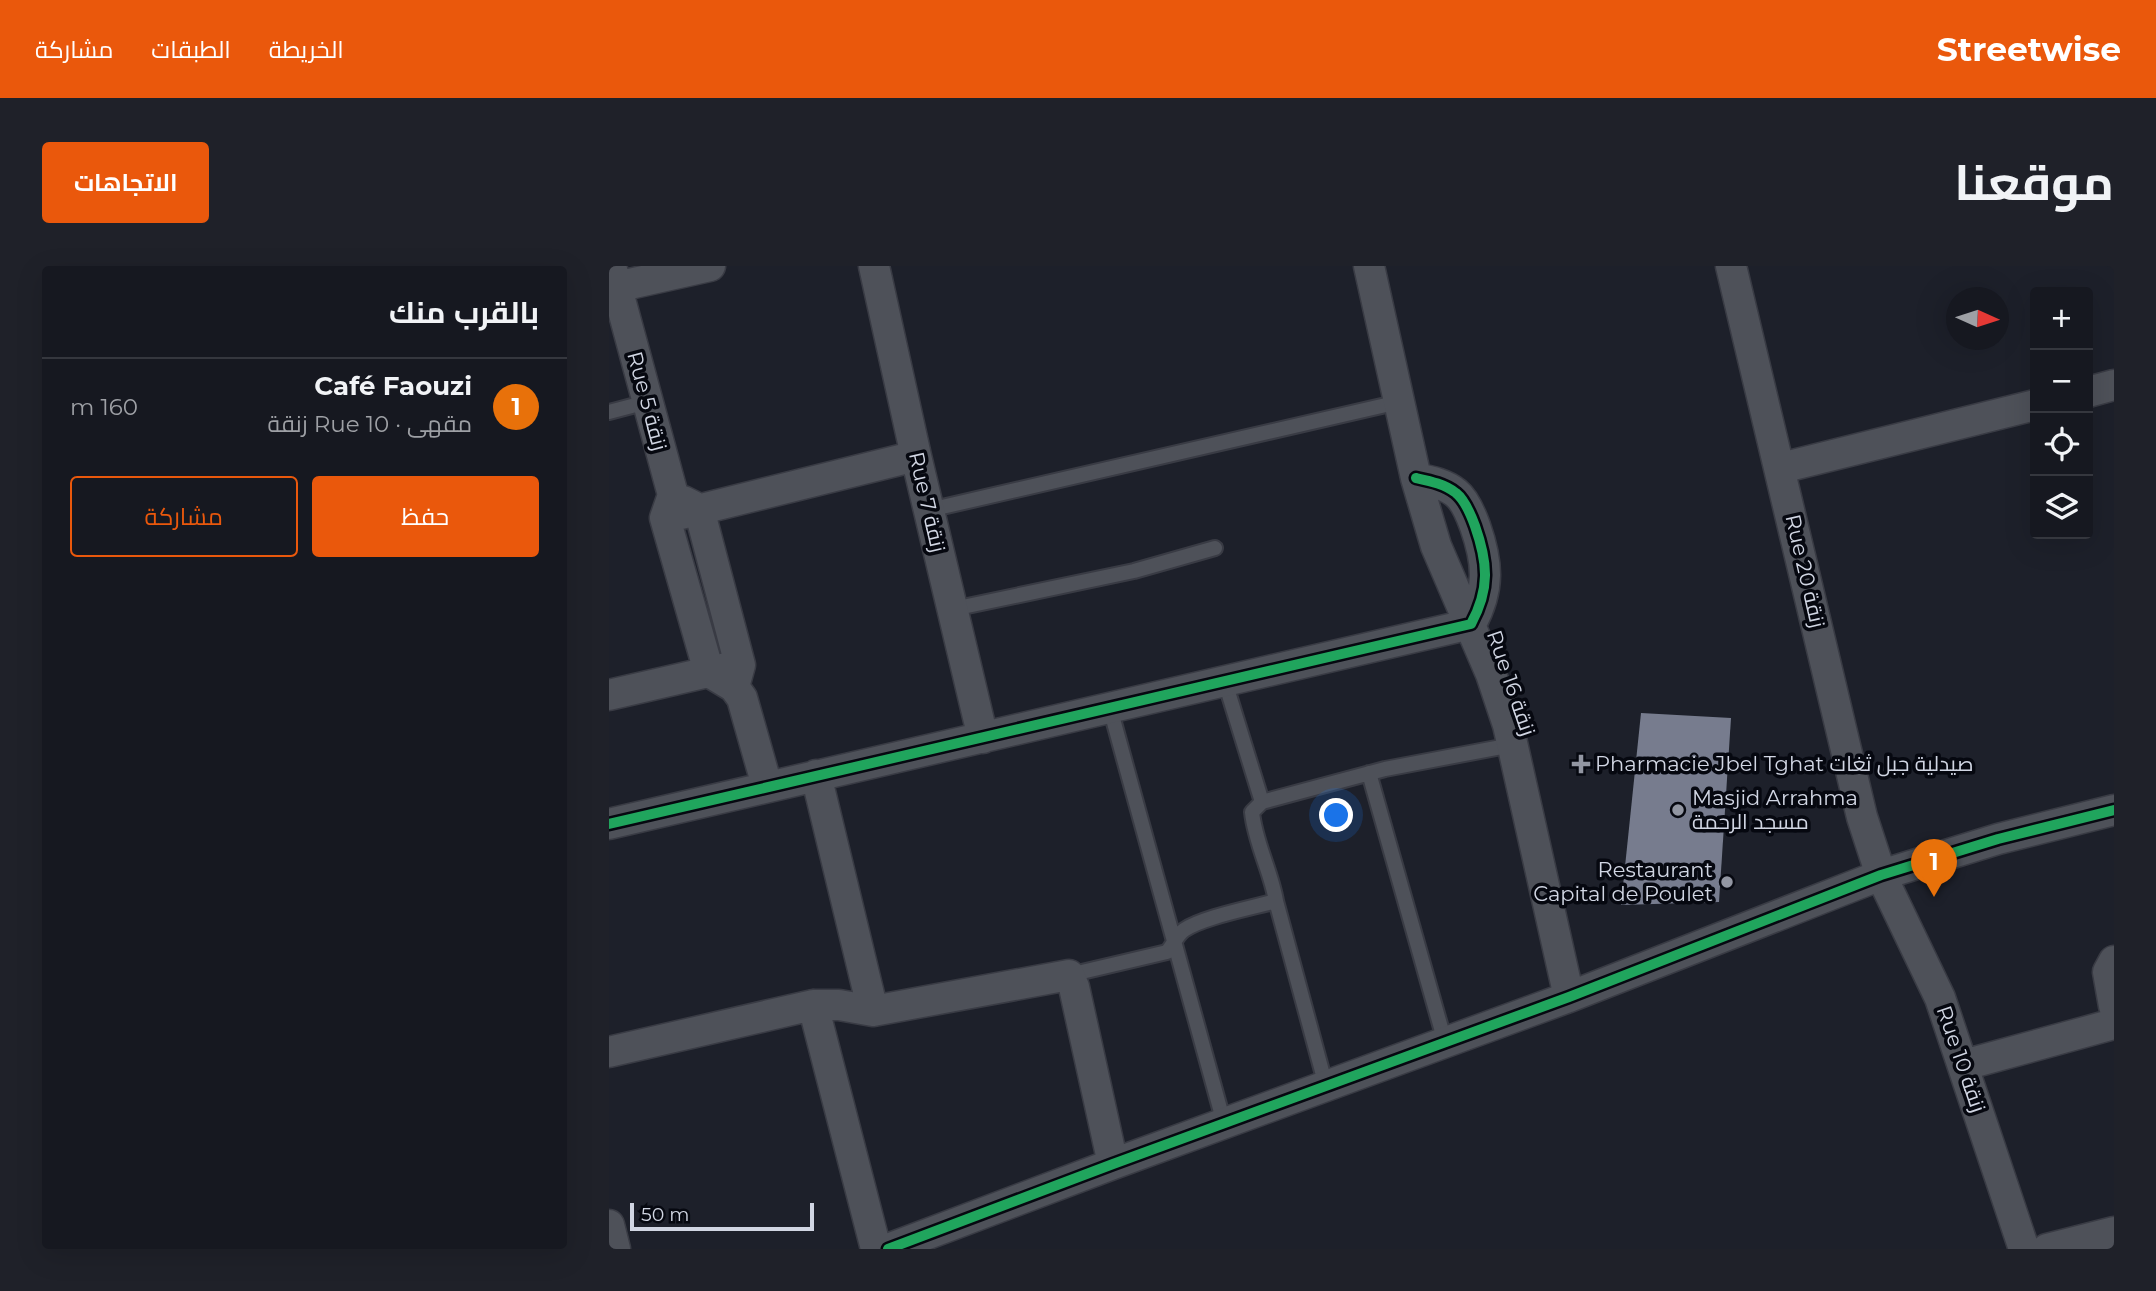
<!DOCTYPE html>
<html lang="ar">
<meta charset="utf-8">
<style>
:root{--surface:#161820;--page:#1f2129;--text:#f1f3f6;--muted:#9ea0a5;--line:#35373e;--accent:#ea580c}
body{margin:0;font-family:Montserrat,Cairo,sans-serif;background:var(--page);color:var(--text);direction:rtl}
.controls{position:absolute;right:21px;top:21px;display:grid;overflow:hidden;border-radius:7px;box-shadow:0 7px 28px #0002}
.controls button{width:63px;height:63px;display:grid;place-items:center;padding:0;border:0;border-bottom:2px solid var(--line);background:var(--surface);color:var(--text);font:35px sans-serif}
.compass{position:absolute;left:1337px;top:21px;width:63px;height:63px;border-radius:50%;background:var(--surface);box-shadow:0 7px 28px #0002;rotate:93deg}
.scale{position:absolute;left:21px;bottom:18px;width:184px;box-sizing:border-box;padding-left:7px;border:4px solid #d1d6e3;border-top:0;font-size:19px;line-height:24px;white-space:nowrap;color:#d1d6e3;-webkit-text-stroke:5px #060810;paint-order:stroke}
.you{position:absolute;left:728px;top:550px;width:24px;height:24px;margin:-18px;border:5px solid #fff;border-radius:50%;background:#1a73e8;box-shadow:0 0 0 10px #1a73e833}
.badge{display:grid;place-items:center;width:46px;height:46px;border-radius:50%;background:var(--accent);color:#fff;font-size:23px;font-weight:700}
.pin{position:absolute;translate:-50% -58px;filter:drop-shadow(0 2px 4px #0008)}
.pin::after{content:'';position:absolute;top:37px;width:24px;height:21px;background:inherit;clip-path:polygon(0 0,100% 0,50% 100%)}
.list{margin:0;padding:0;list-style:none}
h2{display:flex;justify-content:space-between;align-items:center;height:91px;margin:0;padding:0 28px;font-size:30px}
h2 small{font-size:23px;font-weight:400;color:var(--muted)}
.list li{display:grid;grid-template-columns:46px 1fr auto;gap:21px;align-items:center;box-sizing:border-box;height:98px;padding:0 28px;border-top:2px solid var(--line)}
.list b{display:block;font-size:26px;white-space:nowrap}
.list p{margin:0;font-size:23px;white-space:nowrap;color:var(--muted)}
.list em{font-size:23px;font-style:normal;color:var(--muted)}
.actions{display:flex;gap:14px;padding:21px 28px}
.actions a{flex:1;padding:16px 0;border:2px solid var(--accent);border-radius:7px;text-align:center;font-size:24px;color:var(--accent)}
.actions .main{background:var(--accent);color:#fff}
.icon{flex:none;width:38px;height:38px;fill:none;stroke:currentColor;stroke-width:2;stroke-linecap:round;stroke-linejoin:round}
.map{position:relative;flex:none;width:1505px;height:983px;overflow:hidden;direction:ltr;border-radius:7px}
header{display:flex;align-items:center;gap:42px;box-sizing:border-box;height:98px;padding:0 35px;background:var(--accent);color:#fff}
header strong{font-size:33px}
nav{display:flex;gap:38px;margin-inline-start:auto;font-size:24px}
.intro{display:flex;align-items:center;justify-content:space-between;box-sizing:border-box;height:168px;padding:0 42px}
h1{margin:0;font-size:49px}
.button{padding:18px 32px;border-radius:7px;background:var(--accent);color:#fff;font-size:24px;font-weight:700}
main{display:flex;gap:42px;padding:0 42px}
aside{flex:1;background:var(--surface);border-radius:7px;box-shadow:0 7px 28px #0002}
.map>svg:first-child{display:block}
</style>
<header>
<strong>Streetwise</strong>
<nav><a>الخريطة</a><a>الطبقات</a><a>مشاركة</a></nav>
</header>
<div class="intro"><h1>موقعنا</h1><a class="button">الاتجاهات</a></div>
<main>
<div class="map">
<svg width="1505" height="983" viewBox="0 0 1505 983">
<rect width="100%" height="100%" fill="#1d202a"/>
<path fill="#777c8e" d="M1032,447L1122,452L1110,636L1012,639Z"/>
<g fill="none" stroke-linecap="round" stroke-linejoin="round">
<g stroke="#393b44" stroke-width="18">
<path id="lane" d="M0,146L38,136
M320,244L790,136
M344,343L525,305L606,282
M616,416L653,536
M501,442L615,857
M760,507L836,776
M667,635L717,820
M460,709L558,686C564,679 568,669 575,664C594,651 643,642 667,635C662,605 646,577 643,546L653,536L776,503L903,479"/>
</g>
<g stroke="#393b44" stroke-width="33">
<path id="street" d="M2,0L64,229L56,252
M265,0L307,190L374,472
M760,0L807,212L827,280L882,408L899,459L960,731
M1122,0L1253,551L1272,609L1331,732L1415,983
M7,21L101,0
M1479,126L1505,119
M1172,202L1426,139
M74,235L90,243L131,399L125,421
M56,252L100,406L125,421L133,432L158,520
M56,252L307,190
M0,429L117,402
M207,509L264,745
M0,558L862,358C881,323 879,297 866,260C862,249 856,234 847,227C836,218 821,215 807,212
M1505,695L1499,706L1505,740
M204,739L267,983
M0,786L204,739H230L264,745L460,709L465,721L504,898
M1355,799L1505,758
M0,959L6,983
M279,983L504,898L960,731L1272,609L1389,573L1505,544
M1438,983L1505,966"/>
</g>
<use href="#lane" stroke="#4e5159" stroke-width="14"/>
<use href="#street" stroke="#4e5159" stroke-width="30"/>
<g stroke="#060810" stroke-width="15">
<path id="cycleway" d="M0,558L862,358C881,323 879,297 866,260C862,249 856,234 847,227C836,218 821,215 807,212
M279,983L504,898L960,731L1272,609L1389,573L1505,544"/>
</g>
<use href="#cycleway" stroke="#20a55d" stroke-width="10"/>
</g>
<g fill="#9296a2" stroke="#060810" stroke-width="2.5">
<path d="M968.5 487.5h7v7h7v7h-7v7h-7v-7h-7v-7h7z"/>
<circle cx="1069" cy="544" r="7"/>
<circle cx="1118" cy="616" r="7"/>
</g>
<g text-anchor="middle" stroke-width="7" stroke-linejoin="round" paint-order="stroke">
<g font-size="21" fill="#d1d6e3" stroke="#060810">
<text transform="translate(38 135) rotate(75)" y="7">Rue 5 زنقة</text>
<text transform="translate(318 236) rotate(77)" y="7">Rue 7 زنقة</text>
<text transform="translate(1196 305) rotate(77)" y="7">Rue 20 زنقة</text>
<text transform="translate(902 417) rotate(71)" y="7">Rue 16 زنقة</text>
<text transform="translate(1352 793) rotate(71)" y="7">Rue 10 زنقة</text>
</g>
<g font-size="21" fill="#d1d6e3" stroke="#060810" text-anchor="start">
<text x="986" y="505">Pharmacie Jbel Tghat صيدلية جبل ثغات</text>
<text x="1083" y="539">Masjid Arrahma<tspan x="1083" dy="24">مسجد الرحمة</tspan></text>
<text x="1104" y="611" text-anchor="end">Restaurant<tspan x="1104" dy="24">Capital de Poulet</tspan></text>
</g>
</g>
</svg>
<div class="controls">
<button>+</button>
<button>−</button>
<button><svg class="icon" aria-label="locate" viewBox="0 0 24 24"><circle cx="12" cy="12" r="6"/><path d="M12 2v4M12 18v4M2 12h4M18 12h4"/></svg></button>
<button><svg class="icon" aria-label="layers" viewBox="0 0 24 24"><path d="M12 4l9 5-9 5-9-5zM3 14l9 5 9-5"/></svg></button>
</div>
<svg class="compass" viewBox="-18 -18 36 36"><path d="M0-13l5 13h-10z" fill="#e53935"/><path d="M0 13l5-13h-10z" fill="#9ea0a5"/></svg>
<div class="scale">50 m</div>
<div class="you"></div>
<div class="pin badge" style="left:1325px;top:631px;background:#e8710a">1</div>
</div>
<aside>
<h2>بالقرب منك<small></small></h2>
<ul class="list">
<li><span class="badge" style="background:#e8710a">1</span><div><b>Café Faouzi</b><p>مقهى · Rue 10 زنقة</p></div><em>160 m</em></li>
</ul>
<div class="actions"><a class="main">حفظ</a><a>مشاركة</a></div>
</aside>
</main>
